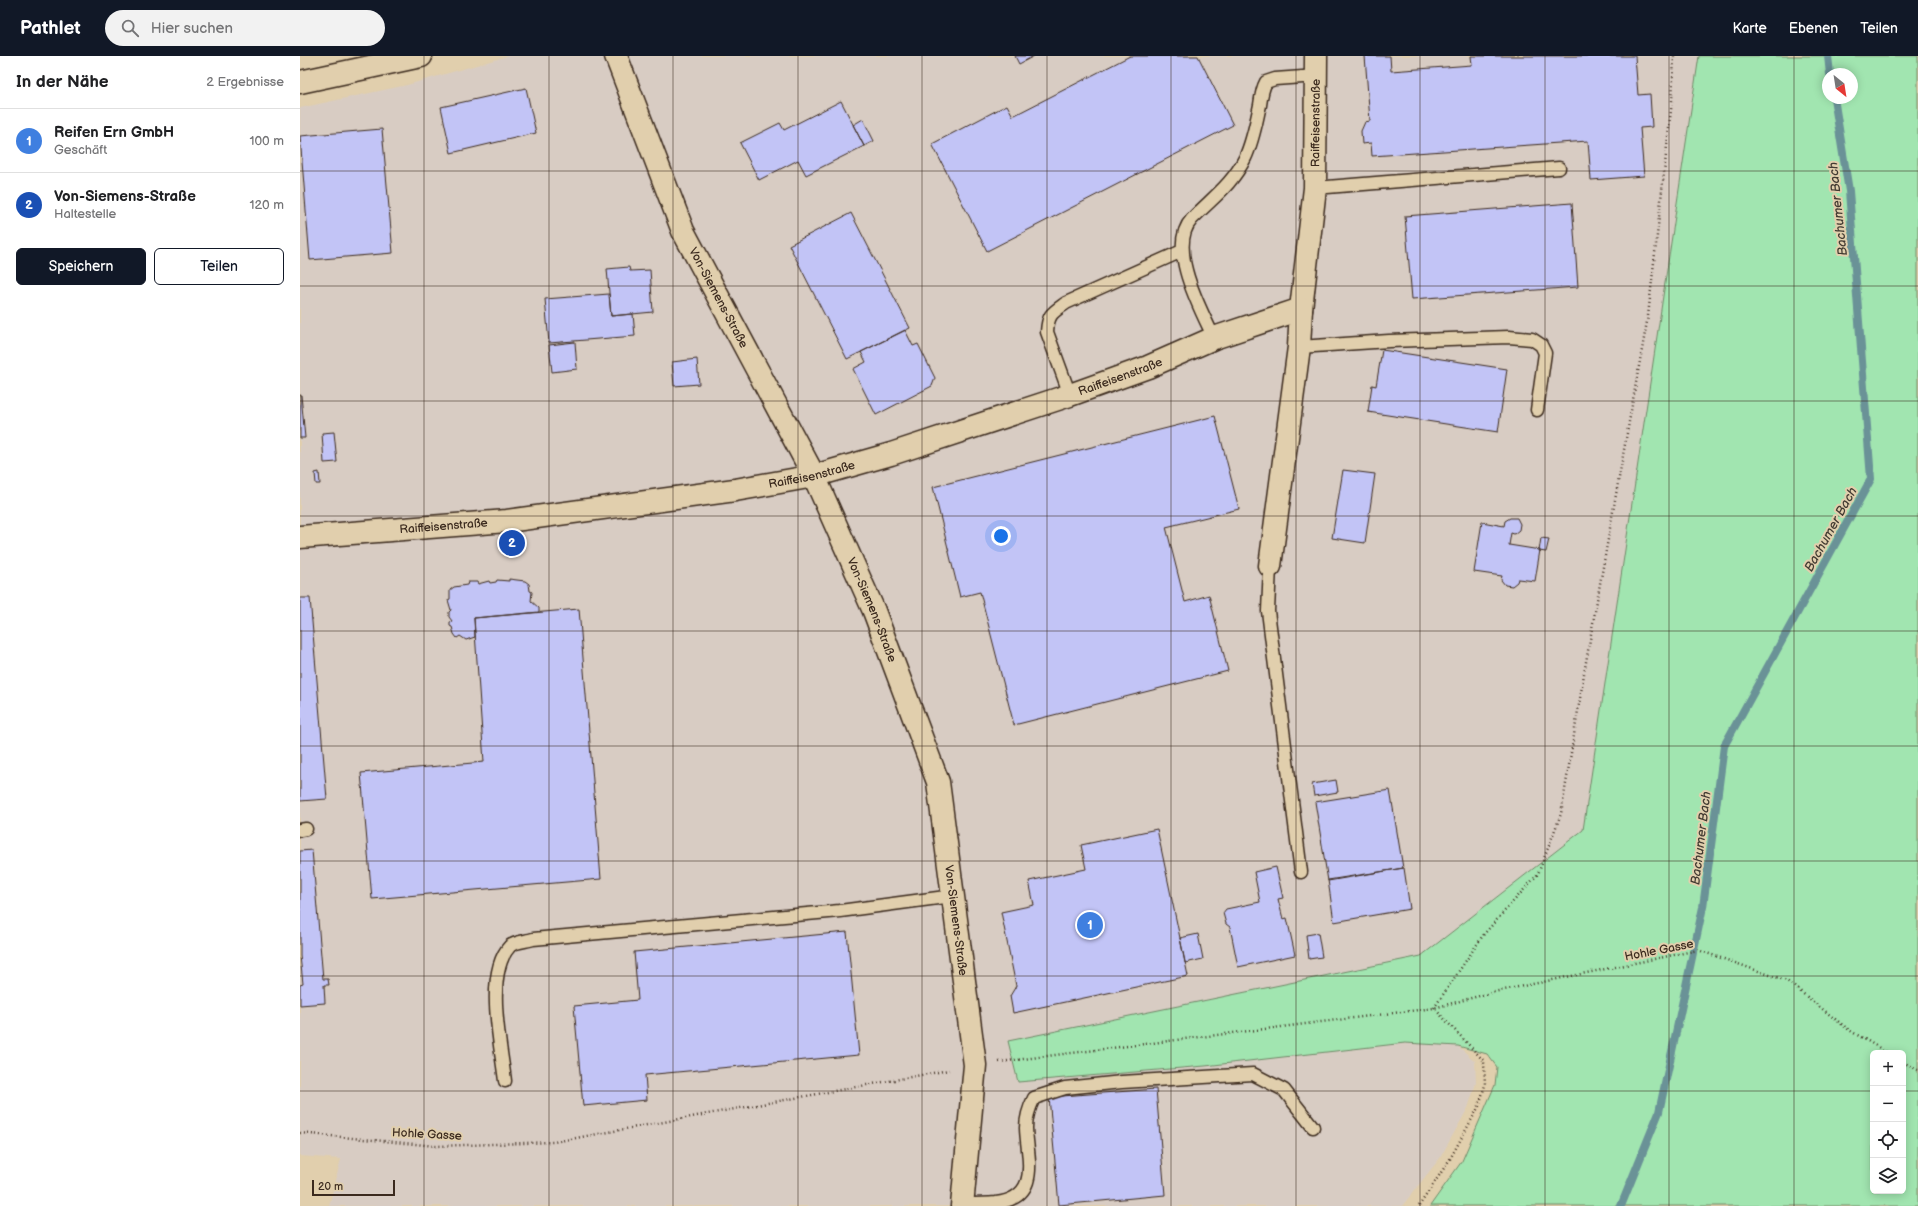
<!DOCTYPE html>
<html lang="de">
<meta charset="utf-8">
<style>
:root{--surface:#fff;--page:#f2f2f2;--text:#202124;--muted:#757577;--line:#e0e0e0;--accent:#111827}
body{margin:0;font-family:"Balsamiq Sans",sans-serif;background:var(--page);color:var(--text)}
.controls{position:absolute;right:12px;bottom:12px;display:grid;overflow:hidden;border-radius:6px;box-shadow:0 2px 10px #0003}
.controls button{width:36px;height:36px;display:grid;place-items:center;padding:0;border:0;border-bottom:1px solid var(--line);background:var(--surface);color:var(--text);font:20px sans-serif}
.compass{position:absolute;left:1522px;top:12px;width:36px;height:36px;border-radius:50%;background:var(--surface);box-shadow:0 2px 10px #0003;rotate:150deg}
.scale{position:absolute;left:12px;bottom:10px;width:83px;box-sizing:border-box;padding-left:4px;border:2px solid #3b2a1e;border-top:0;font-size:11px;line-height:14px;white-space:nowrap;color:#3b2a1e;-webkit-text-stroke:3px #e1cfad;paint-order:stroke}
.you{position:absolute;left:701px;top:480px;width:14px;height:14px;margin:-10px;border:3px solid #fff;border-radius:50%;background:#1a73e8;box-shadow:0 0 0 6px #1a73e833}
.badge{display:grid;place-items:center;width:26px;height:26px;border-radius:50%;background:var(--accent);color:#fff;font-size:13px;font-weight:700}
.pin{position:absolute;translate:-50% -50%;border:2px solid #fff;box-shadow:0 1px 4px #0006}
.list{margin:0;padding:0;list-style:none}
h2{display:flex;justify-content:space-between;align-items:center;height:52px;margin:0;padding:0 16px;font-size:17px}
h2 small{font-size:13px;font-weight:400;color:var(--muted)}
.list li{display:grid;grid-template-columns:26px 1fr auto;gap:12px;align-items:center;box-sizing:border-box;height:64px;padding:0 16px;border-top:1px solid var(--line)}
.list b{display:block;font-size:15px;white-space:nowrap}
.list p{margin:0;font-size:13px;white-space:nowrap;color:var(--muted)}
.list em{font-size:13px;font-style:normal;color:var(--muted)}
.actions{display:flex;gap:8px;padding:12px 16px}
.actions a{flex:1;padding:9px 0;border:1px solid var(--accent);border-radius:6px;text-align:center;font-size:14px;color:var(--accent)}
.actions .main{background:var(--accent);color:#fff}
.icon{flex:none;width:22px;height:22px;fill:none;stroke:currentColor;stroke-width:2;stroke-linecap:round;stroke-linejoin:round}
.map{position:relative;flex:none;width:1618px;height:1150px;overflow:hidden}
header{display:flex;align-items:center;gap:24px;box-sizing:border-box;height:56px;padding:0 20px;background:var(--accent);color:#fff}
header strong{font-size:19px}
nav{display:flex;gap:22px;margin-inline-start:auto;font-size:14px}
.search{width:280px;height:36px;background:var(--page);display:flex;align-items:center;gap:10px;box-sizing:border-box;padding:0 14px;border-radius:22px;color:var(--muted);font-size:15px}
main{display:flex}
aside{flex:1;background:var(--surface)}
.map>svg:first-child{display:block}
</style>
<header>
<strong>Pathlet</strong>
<div class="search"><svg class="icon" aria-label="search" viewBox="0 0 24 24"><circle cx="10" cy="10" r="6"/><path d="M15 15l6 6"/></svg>Hier suchen</div>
<nav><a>Karte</a><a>Ebenen</a><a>Teilen</a></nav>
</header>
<main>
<aside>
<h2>In der Nähe<small>2 Ergebnisse</small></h2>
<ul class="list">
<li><span class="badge" style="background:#3f7fe0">1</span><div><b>Reifen Ern GmbH</b><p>Geschäft</p></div><em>100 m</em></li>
<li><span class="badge" style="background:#1a4fb4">2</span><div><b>Von-Siemens-Straße</b><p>Haltestelle</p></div><em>120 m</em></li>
</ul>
<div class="actions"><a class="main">Speichern</a><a>Teilen</a></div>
</aside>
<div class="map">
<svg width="1618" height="1150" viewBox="0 0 1618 1150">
<rect width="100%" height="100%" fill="#e1cfad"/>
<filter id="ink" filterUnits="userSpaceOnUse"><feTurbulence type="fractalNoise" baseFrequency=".025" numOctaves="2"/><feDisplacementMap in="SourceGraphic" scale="8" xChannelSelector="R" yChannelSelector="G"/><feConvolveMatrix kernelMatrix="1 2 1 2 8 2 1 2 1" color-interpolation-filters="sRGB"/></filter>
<g filter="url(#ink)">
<path fill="#d8ccc3" d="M208,0H1399L1283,774L1121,900L708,986L718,1026L905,1010L1105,987L1158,990L1175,1005L1176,1027L1168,1052L1140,1102L1102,1150H29L41,1103L0,1100V52L107,29Z"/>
<path fill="#a1e5b0" stroke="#6e8867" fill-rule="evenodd" d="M1399,0H1618V1150H1130L1162,1105L1195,1029L1197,1011L1187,998L1158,990L1105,987L905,1010L718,1026L708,985L1121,900L1283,774ZM1528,18H1552V42H1528ZM1573,997H1603V1135H1573Z"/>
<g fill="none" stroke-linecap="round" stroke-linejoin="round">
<path stroke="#6a9297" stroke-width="8" d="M1528,0L1530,18
M1394,893L1403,851L1424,690L1571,423L1549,135L1534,42
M1321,1150L1359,1056L1393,897"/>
</g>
<path fill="#c2c4f6" stroke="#3b2a1e" d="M715,0H734L719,8Z
M830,0H898L933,69L687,195L632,88L707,49L713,60Z
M1065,0H1090L1091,15L1172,9L1171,0H1335L1338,39L1350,38L1352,71L1340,72L1344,120L1291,124L1288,85L1072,100L1071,87L1062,88L1061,75L1065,66L1070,65Z
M226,32L236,77L151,97L141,51Z
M541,45L564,90L506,119L498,104L459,124L440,87L480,67L484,74Z
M563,63L574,85L564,90L553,69Z
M82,73L93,197L10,204L0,80Z
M1272,147L1278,231L1112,243L1105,160Z
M551,157L610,272L547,303L489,189Z
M329,211L330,215L350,214L353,256L311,260L307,213Z
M309,238L311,260L333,258L335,280L249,287L245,243Z
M605,274L613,290L618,288L635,322L632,330L576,359L553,313L566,306L561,296Z
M275,286L277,313L252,316L249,289Z
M1082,294L1207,313L1198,376L1068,356L1072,329L1076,330Z
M397,303L399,328L374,330L372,306Z
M0,339H1L5,382H0Z
M915,360L939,453L866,471L885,546L909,539L928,615L714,669L680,536L660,541L633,431Z
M34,376L37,406L24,407L22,377Z
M1043,414L1075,418L1065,487L1032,482Z
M19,416L20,428H16L15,417Z
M1210,462H1217L1220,468L1219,474L1214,478L1211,477L1209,489L1240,494L1235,525L1218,523L1217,526L1212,530L1205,529L1201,524L1202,520L1174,516L1182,466L1204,470L1205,465Z
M1241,482L1249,483L1246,496L1239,495Z
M209,523L225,525L229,528L230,535L232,536L231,545L239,552V556L174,562L175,581L166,584L160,580L157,582L154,578L152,571L150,570V566L152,565L149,561V556L151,554L148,544L150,543V534L154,531L167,529L168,526H177L178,528L189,525L190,527L196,526L197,524L209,525Z
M0,542H10L27,743L0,745Z
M279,553L301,823L72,843L61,717L184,706L174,562Z
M1036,724L1038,736L1014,740L1012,728Z
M1090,734L1103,812L1028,825L1015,746Z
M857,773L888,920L713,957L710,940L716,930L701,856L734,849L729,825L786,813L781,789Z
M12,794L23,923H28L29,929H24L25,947L0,949V929L3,928L0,900V795Z
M976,811L983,842L978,843L983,863L987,862L995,899L938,911L930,871L926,868L923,857L926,853L960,846L954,816Z
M1104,812L1110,853L1034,866L1028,824Z
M547,876L559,999L345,1019L347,1044L283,1050L274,950L338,944L334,896Z
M1018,877L1022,901L1009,903L1006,879Z
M898,878L903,903L885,907L880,882Z
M856,1033L865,1139L759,1149L749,1041Z"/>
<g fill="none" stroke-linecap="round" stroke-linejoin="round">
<g stroke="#3b2a1e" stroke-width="15">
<path id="lane" d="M1015,132L1259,112
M914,282C901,254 866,191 892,163C912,142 932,129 945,102C953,85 956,67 960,49C961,41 962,33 966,26L975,23L1017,20
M999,291L1089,285L1209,281L1232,283L1241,289L1245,297L1237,354
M770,339L747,276C748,258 752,257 766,247L882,195
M970,510L968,555L1001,816
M0,774L6,773
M205,1025C201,990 184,917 210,890C214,886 227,885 233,883L540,855L653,840
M663,1148C674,1148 685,1148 696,1147C742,1141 727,1102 726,1072C726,1061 729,1052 734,1042L765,1032L822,1026L953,1018L984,1034L1013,1071"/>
</g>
<g stroke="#3b2a1e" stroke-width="25">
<g id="street">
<path id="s1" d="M316,0L383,175L514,420L574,555L638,726L675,1009L662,1150"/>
<path d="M0,26L121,0"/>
<path id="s2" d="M0,481L207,465L435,434L514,420L591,398L770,339L848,311L914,282L1001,253L1015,132L1016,0"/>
<path d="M970,510L999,291L1001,253"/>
</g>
</g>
<path stroke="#3b2a1e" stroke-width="2.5" stroke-dasharray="1 3" stroke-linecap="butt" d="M1134,952L1184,878L1238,818L1261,758L1286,606L1348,260L1372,45L1374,0
M699,1006L1134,952L1194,936L1398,894L1487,925L1549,974L1588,997
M1603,1006L1618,1014
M0,1077L136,1090L254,1086L649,1014
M1119,1150L1150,1103L1179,1050L1185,1029L1184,1005L1134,952"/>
<use href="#lane" stroke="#e1cfad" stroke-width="12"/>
<use href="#street" stroke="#e1cfad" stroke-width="22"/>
</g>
</g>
<path fill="none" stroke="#3b2a1e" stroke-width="1" stroke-opacity="0.55" d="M124,0V1150M249,0V1150M373,0V1150M498,0V1150M622,0V1150M747,0V1150M871,0V1150M996,0V1150M1120,0V1150M1245,0V1150M1369,0V1150M1494,0V1150M0,115H1618M0,230H1618M0,345H1618M0,460H1618M0,575H1618M0,690H1618M0,805H1618M0,920H1618M0,1035H1573M1603,1035H1618"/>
<g text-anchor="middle" stroke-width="4" stroke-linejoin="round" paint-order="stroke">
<g font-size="12" fill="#3b2a1e" stroke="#e1cfad">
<text dy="4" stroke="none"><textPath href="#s2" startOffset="1220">Raiffeisenstraße</textPath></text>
<text dy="4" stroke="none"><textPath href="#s1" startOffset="263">Von-Siemens-Straße</textPath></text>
<text dy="4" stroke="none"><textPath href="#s2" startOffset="840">Raiffeisenstraße</textPath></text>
<text dy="4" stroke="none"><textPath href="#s2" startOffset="516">Raiffeisenstraße</textPath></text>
<text dy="4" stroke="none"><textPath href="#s2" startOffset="144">Raiffeisenstraße</textPath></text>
<text dy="4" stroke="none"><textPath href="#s1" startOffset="611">Von-Siemens-Straße</textPath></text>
<text dy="4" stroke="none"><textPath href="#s1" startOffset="935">Von-Siemens-Straße</textPath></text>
<text transform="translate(1359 894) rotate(-11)" y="4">Hohle Gasse</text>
<text transform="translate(127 1078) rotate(3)" y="4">Hohle Gasse</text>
</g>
<g font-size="13" font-style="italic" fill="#433b32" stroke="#e1cfad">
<text transform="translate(1537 153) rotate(-96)" y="5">Bachumer Bach</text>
<text transform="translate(1530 473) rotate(-61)" y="5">Bachumer Bach</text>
<text transform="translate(1400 782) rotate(-83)" y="5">Bachumer Bach</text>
</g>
</g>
</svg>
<div class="controls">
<button>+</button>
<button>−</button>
<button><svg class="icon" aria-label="locate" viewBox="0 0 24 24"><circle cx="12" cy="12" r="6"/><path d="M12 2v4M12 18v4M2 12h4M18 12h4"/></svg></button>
<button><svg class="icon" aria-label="layers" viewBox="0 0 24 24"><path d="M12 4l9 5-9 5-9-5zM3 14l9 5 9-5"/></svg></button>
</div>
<svg class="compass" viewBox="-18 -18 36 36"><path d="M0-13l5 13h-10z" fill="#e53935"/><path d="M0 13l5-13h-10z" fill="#757577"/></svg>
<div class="scale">20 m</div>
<div class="you"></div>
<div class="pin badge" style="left:790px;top:869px;background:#3f7fe0">1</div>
<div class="pin badge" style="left:212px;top:487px;background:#1a4fb4">2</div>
</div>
</main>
